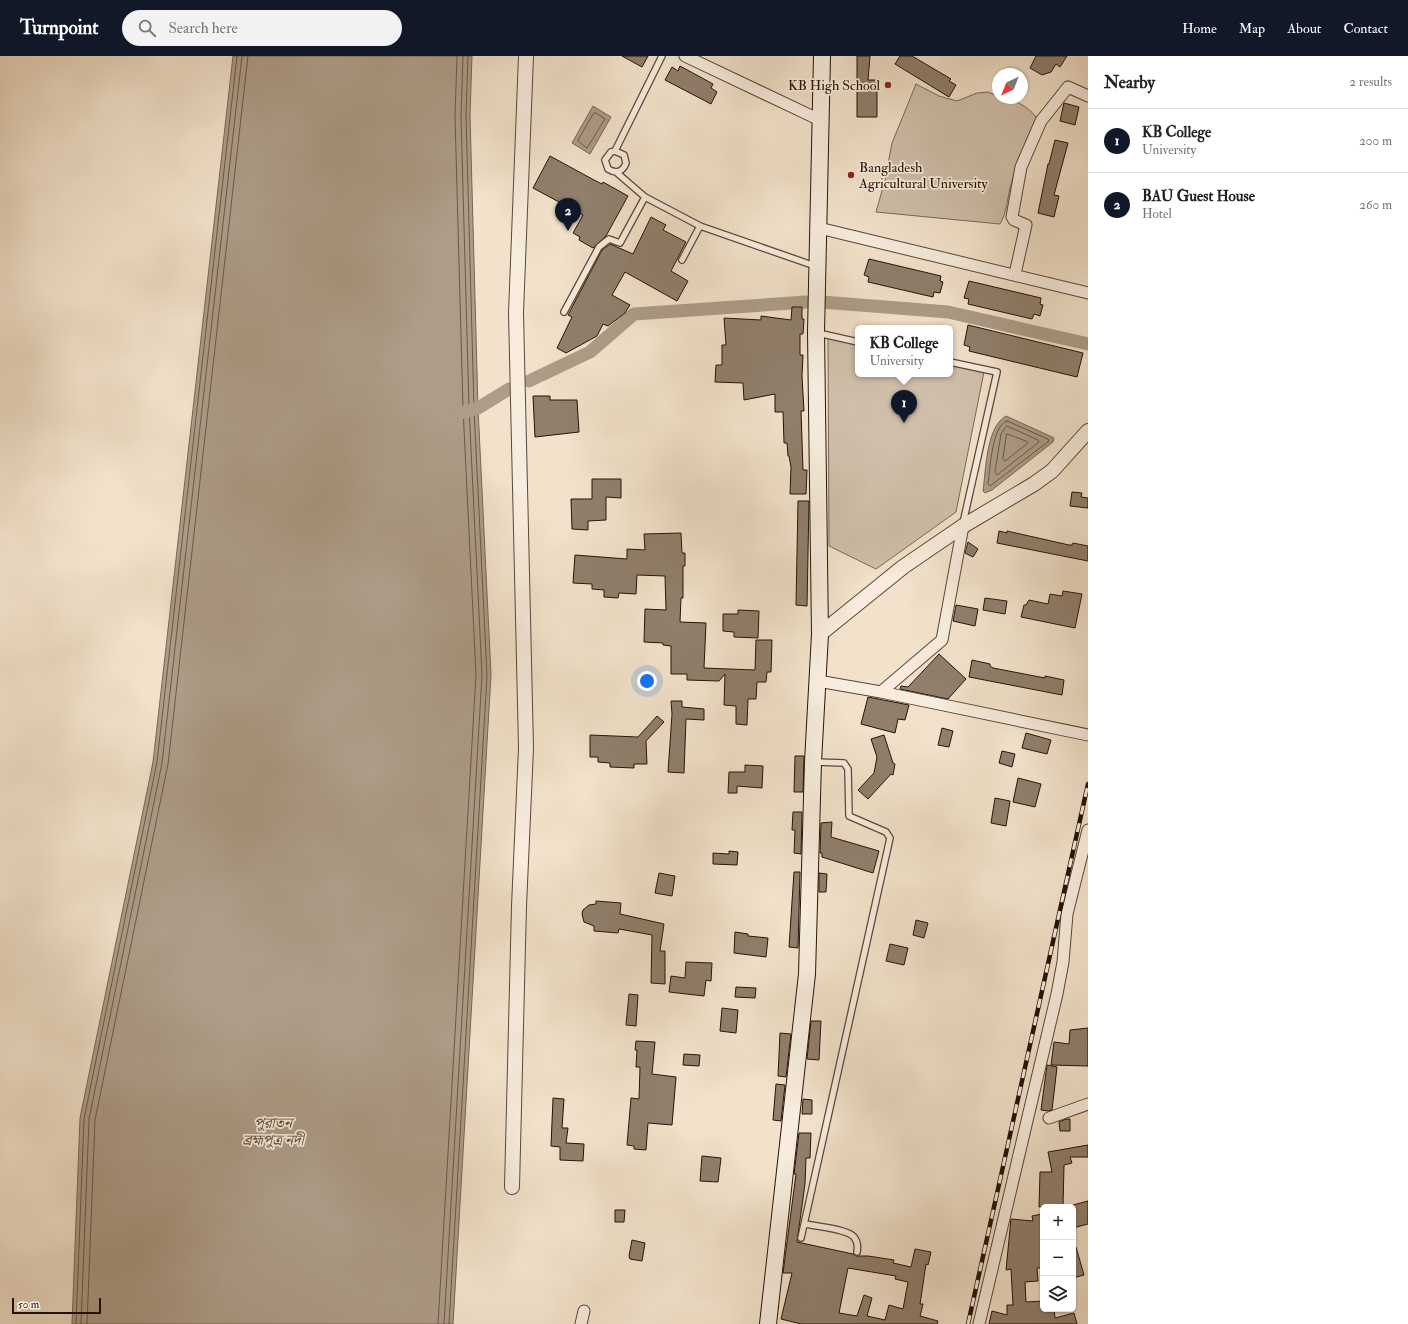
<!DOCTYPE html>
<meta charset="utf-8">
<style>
:root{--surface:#fff;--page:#f2f2f2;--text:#222;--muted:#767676;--line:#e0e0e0;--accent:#111827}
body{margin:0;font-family:"IM FELL Double Pica","Noto Serif Bengali",serif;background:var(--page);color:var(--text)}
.controls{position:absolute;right:12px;bottom:12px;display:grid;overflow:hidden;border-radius:6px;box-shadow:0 1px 3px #0004}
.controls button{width:36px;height:36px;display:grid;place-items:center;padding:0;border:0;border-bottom:1px solid var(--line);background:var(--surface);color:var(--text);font:20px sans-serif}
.compass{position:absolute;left:992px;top:12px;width:36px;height:36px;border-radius:50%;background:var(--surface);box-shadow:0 1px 3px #0004;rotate:223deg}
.scale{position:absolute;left:12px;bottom:10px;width:89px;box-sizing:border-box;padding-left:4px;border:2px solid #261307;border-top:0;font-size:11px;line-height:14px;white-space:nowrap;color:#261307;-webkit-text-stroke:3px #f7ecdd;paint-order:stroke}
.you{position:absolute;left:647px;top:625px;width:14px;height:14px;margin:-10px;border:3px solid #fff;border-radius:50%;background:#1a73e8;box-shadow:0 0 0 6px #1a73e833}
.badge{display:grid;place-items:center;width:26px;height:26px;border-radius:50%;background:var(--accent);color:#fff;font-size:13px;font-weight:700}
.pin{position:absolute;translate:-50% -33px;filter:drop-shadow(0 1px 2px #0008)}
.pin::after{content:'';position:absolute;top:21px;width:14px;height:12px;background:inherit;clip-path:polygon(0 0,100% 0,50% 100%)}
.popup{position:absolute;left:855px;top:269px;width:98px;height:52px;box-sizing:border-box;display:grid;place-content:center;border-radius:6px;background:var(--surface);filter:drop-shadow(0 1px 3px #0005);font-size:13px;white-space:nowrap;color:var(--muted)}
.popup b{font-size:15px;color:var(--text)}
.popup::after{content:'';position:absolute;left:50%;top:100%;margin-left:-8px;border:8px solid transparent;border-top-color:var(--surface)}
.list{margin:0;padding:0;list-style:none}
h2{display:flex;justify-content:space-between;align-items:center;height:52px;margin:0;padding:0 16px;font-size:17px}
h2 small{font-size:13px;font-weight:400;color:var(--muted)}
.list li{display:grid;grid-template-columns:26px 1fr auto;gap:12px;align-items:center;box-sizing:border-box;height:64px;padding:0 16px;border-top:1px solid var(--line)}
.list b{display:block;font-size:15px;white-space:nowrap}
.list p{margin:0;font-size:13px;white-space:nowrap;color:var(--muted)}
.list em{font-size:13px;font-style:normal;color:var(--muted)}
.icon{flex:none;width:22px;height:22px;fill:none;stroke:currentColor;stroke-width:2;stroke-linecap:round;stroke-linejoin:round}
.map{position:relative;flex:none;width:1088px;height:1268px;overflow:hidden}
header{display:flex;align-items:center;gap:24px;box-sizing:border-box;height:56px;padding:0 20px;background:var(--accent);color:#fff}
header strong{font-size:19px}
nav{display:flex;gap:22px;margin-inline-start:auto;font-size:14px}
.search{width:280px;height:36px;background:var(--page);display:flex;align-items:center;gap:10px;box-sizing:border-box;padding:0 14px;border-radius:22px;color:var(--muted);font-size:15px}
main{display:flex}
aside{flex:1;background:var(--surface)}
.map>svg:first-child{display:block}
</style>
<header>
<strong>Turnpoint</strong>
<div class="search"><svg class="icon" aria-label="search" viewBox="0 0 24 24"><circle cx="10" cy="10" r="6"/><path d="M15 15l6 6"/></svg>Search here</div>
<nav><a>Home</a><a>Map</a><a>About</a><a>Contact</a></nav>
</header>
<main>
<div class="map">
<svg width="1088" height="1268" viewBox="0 0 1088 1268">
<rect width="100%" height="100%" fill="#f2e2cb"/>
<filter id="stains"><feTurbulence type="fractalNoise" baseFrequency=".005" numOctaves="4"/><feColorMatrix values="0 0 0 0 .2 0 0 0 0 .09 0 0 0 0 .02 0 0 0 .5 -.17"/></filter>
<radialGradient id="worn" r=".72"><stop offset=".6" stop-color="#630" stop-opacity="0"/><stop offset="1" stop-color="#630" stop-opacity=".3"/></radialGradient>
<path fill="#cfbfaa" stroke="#7a6958" d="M916,28L939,40L957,45L977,37L988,36L998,40V42C1014,42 1032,52 1039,66C1026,87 1017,106 1011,129C1007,142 1007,157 1000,168L876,156L885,124L892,87Z
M828,281L858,288V318H950V308L984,316L956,456L876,513L829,490Z"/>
<path fill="#ad9c88" stroke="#776554" d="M233,0H472L470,59L478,352L491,619L453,1268H72L80,1062L153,706Z
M593,50L611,61L590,98L572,87Z
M1006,360L1050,380L1054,382L1053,386L992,434L985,437L983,435C986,414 986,371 1006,360Z"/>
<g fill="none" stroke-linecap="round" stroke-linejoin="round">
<path stroke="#6a5848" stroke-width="1" d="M594,57H596L605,63L587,92L578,85Z
M1007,365L1048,383L1049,385L990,430L988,428C990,413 992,369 1007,365Z
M1007,370L1038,384L1039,386L997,419L995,416L1001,378Z
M1007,378L1026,385L1028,387L1005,405L1003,403Z
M76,1268L84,1063L157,706L237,0
M81,1268L89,1063L162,707L242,0
M87,1268L95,1064L168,708L248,0
M438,1268L476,619L463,352L455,60L457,0
M444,1268L482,619L469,352L461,60L463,0
M449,1268L487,620L474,352L466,59L468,0"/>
<path stroke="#ad9c88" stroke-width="13" d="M822,246L948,256L1088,288
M529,325L590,296L634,258L806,246
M461,357L478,352L509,333"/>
</g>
<path fill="#907f6d" stroke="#261307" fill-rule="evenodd" d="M622,0H648L642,11Z
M857,0H870L868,24H877V61H857Z
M900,0H912L951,23L949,25L956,29L949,41L895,8Z
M1036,0H1067L1060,11L1056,8L1051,16L1042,19L1030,12Z
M680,10L713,28L711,32L717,36L711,48L665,24L672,11L678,15Z
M1064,47L1079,51L1075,69L1060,65Z
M1055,84L1068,87L1054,139L1059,140L1054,161L1038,157L1048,108H1049Z
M550,100L594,124L602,128L603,126L628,140L606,180L593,192L579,184L580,181L573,177L583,159L533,132Z
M651,161L666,169L663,174L686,186L671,215L688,225L677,245L625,216L612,239L630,249L625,257L608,270L603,268L597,280L566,297L557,292L572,261L568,259L602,194L610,188L633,198Z
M869,203L941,220L940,225L943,226L940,237L934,236L933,241L868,226L869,221L864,219Z
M969,225L1041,242L1040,248L1043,249L1040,260L1034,258L1032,263L968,248L969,243L964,242Z
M792,251H802V263H804L803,278H800V299H803L802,320L804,355H801L803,414H807L806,438H790L791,411L789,400H788L787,387H784L783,356H775V338L744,344L743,327L715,326L716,309H722V289H726L724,262L761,264V260L791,264Z
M968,269L1083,297L1077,321L969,295L970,291L964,289Z
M533,340H550V344H577L579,376L535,381Z
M592,423H621V442L606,441V464L588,465V474L572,473L571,443H592Z
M1072,436L1082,437L1081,441L1088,442V452L1070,450Z
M798,445H809L807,550L796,549Z
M999,475L1007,477V475L1069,489H1072L1073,487L1088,490V505L997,487Z
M681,477L682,497H685V510H683V542H681L680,566L706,567L704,612L755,614L756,584H772L771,616H767L766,626H757L756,643H748L747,669L736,668V650L724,649L725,618L719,625L687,624V618H671V590L663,589V587L644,586L645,553L666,554L665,520L637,519L636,538L619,537L618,542L604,541V534L592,533V528L573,527L575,499L627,503V493L645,494L644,478Z
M968,486L978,493L973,501L965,497Z
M1063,535L1082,538L1075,572L1021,561L1024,549H1026L1029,544L1048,548L1050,538L1062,540Z
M985,542L1007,545L1005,558L983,554Z
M956,549L978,553L975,570L953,565Z
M738,554L759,555L758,582L734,581V576L723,575V558H738Z
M939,598L966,623L948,643L900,633L901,630L908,631Z
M972,604L990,608V610L993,612L1045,622V620L1064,624L1062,639L969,621Z
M868,641L909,649L905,664L898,663L895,677L861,668Z
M671,645H682V651L704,653V664L686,663L684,717L668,716L672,658Z
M657,660L664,666L646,685L647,708H634V712L610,711V707L598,706V701H590V679L638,681Z
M942,672L953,675L949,691L938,689Z
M1026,677L1051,684L1047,698L1022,692Z
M884,679L893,707L895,708L893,719L891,718L868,743L858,734L874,717L877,701L871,683Z
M1002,695L1015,698L1012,711L999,707Z
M795,700H804L803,736H794Z
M745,709L763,710L762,732L737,730V737H728L729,716H745Z
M1018,722L1041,728L1035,751L1013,746Z
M995,742L1010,745L1006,770L991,767Z
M793,756H802L801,798L794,797L795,774H792Z
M832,766L831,781L879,795L873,817L822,801V797H820L821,767Z
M729,795L738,796L737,809L713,808V797L729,798Z
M794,816H800L798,892L789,891Z
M659,817L675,820L672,840L655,837Z
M819,817L827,818L826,836H819Z
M596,845L621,847L620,858L664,868L660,895H665V928L651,927L652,879L619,873L618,877L594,875V870L584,866L582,858L583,854L589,849L596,848Z
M916,864L928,867L924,882L913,879Z
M735,876L748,878V880L768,882L766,901L734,897Z
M890,888L908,892L904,909L886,905Z
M686,906L712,907L711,925L706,924L704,940L669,936L671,920L685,922Z
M736,931L756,932L755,942L735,941Z
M629,938L638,939L636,970L626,969Z
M722,952L738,954L736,977L720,975Z
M811,965H821L819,1004L807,1003Z
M1088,972V1010L1051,1009L1054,986L1069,988L1070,974Z
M780,977L791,978L786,1021L778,1020Z
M636,985L655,986L652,1018L676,1021L672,1069L648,1067L646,1094L634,1093V1090L627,1089L631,1042L639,1043L640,1011H636L637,994H635Z
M684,998L700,999L699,1010L683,1009Z
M1047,1009L1057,1011L1052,1054L1048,1055L1041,1054Z
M776,1028L785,1029L781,1065L773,1064Z
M553,1042L564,1043L562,1072H568L566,1087L584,1088L583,1105L560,1104V1091L551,1090Z
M803,1043L812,1044V1058H802Z
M1066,1063H1070V1075H1060L1059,1066Z
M799,1077H811L810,1102H806L805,1128L797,1186L853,1198L856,1200H868L894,1204L893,1207L911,1211L915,1193L931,1196L928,1209L926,1208L920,1248H923L920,1260L938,1265L937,1268H801L781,1263L792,1217H783L796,1118H794ZM848,1212L896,1220L895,1223L908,1226L903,1253L889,1249L885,1264L867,1260L872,1242L864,1239L857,1260L839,1257Z
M1088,1089V1101H1070L1072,1107L1064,1109L1063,1151H1039L1040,1116H1052L1048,1096Z
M702,1100L721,1102L718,1126L700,1125Z
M1088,1145V1168L1073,1172V1149Z
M615,1154H625L624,1166H615Z
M1042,1158L1043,1175H1041L1043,1212H1037L1038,1225L1025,1226L1026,1246L1043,1245V1253H1054L1055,1262L1074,1257L1077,1268H989L992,1255L1007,1259V1249H1013L1011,1213L1006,1214L1011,1163L1033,1165L1032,1160Z
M632,1184L645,1187L642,1205L630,1203L629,1200Z
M1076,1191L1084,1219L1073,1222V1192Z"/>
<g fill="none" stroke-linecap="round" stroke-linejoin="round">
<g stroke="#594738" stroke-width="8">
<path id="service" d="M615,95L624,99L626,107C623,116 616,118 608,113L605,104L611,96L615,95L662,0
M645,141L700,170
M682,204L700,170L815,210
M564,256L599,191L609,183L620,187L645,141L616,116
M818,277L858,286
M950,306L997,316L963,467
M805,1168C815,1170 848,1173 854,1181C858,1186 858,1191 857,1196
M801,1182L890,782L886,776L849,760L848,713L844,707L815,706"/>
</g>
<g stroke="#594738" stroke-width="13">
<path id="minor" d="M685,0L822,65
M819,172L1088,237
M1015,218L1026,169L1014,164L1012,161L1021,111L1041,65L1068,31L1088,40
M818,625L881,636L1088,679
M881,636L942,584L963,470
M1049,1062L1088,1048
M581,1268L584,1255
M979,1268L1057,938L1063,906L1067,858L1088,774"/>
</g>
<g stroke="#594738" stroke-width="16">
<path id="tertiary" d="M820,578L903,511L963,470L1034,428L1052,415L1088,375
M512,1131L519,850L526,692L516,257L526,0"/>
</g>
<g stroke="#261307" stroke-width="18">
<path id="secondary" d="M768,1268L807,918L813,706L820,578L816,276L822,0"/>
</g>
<use href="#service" stroke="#f7ecdd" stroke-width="5.5"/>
<use href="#minor" stroke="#f7ecdd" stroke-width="11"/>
<use href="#tertiary" stroke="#f7ecdd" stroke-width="14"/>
<use href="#secondary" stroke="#f7ecdd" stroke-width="16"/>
<g stroke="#261307" stroke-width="4.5">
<path id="rail" d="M968,1268L1088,728"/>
</g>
<use href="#rail" stroke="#f7ecdd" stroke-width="3" stroke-dasharray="9" stroke-linecap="butt"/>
</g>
<g fill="#8f2418" stroke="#f7ecdd" stroke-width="1.5">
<circle cx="888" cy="29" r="4"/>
<circle cx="851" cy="119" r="4"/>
</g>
<g text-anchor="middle" stroke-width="3.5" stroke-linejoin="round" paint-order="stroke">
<g font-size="14" fill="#261307" stroke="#f7ecdd" text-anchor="end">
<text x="880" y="34">KB High School</text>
<text x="859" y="116" text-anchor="start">Bangladesh<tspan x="859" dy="16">Agricultural University</tspan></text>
</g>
<g font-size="15" font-style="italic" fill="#5c4a3b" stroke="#f7ecdd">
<text x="273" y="1072">পুরাতন<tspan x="273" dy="17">ব্রহ্মপুত্র নদী</tspan></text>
</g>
</g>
<rect width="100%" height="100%" filter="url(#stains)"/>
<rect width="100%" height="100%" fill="url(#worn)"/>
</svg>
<div class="controls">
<button>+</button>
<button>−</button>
<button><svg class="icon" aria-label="layers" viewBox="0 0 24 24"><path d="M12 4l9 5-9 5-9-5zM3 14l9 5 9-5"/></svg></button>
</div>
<svg class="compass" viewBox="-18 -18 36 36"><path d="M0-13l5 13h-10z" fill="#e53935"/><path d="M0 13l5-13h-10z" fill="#767676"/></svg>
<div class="scale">50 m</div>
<div class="you"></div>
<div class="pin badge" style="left:904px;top:367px">1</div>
<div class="popup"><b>KB College</b>University</div>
<div class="pin badge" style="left:568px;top:175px">2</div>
</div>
<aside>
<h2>Nearby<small>2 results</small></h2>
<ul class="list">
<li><span class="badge">1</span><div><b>KB College</b><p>University</p></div><em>200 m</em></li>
<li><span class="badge">2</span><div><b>BAU Guest House</b><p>Hotel</p></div><em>260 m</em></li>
</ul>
</aside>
</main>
